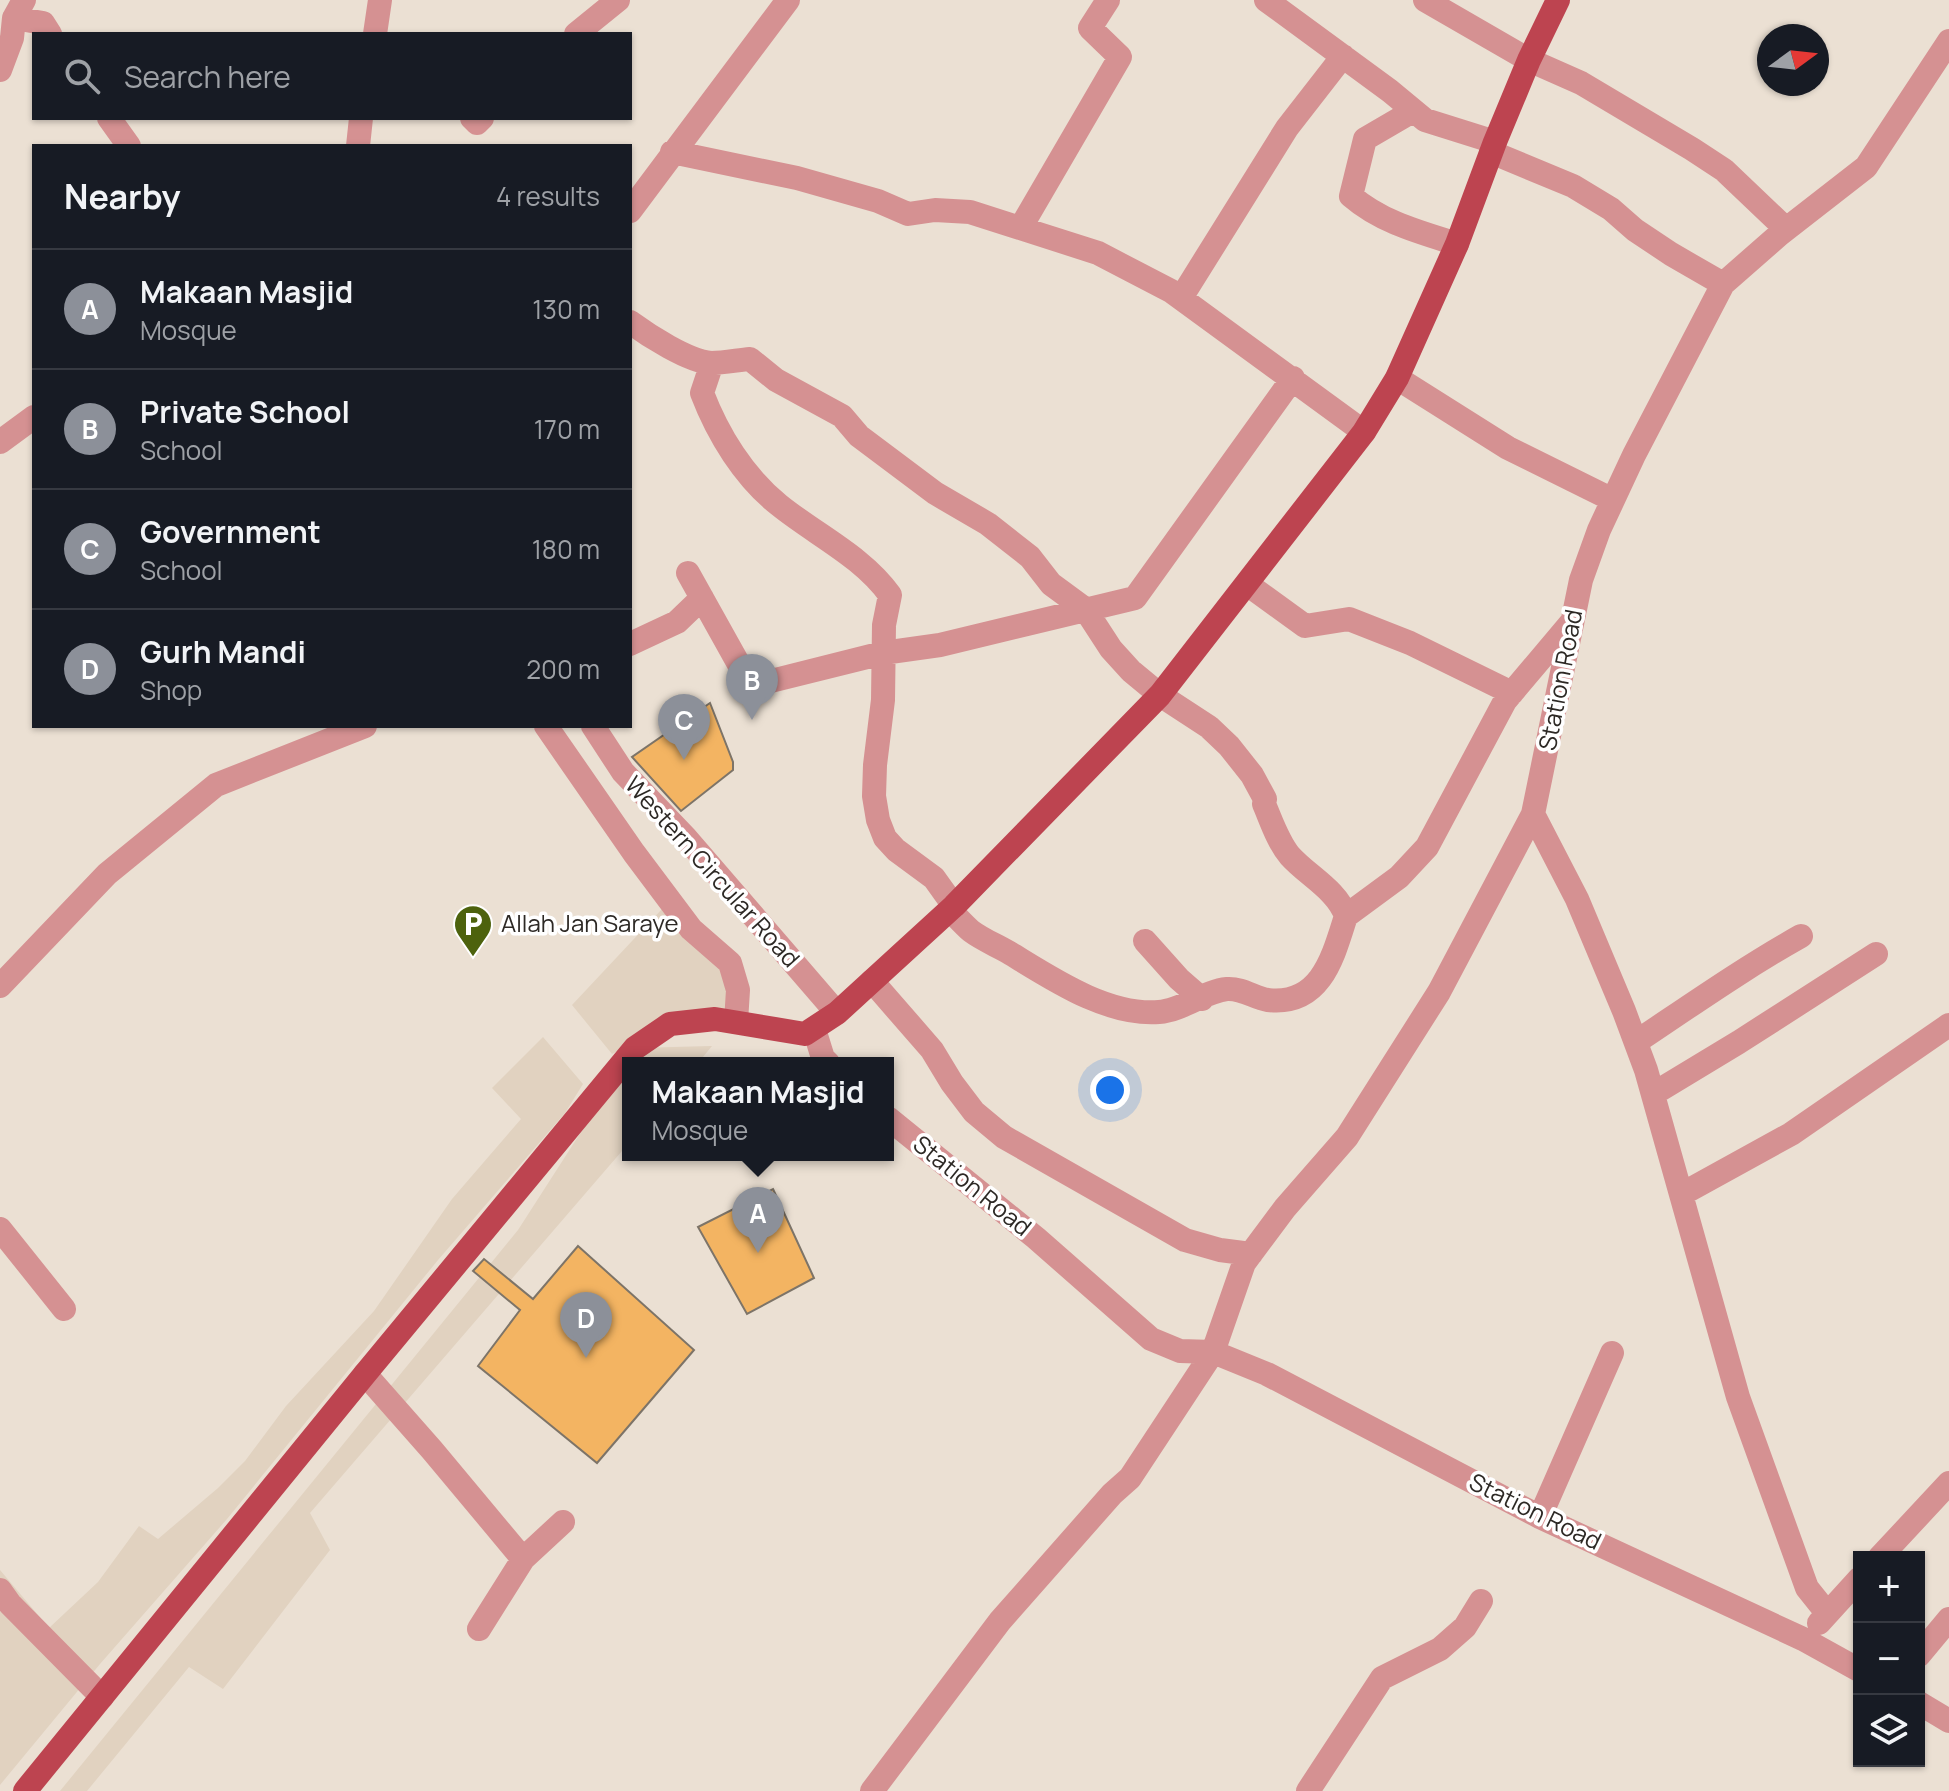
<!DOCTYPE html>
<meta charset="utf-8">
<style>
:root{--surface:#171b24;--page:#242831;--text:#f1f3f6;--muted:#9ea1a6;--line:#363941;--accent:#8c9099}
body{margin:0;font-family:Manrope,sans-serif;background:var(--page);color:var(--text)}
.controls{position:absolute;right:24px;bottom:24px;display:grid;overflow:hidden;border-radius:0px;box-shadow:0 2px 6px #0004}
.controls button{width:72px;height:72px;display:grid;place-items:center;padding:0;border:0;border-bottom:2px solid var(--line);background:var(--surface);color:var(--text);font:40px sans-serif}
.compass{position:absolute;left:1757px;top:24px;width:72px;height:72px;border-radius:50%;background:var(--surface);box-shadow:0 2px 6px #0004;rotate:75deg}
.you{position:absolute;left:1110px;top:1090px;width:28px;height:28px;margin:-20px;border:6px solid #fff;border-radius:50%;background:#1a73e8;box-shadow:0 0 0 12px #1a73e833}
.badge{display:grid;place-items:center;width:52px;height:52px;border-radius:50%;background:var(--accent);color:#fff;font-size:26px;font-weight:700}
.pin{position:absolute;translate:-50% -66px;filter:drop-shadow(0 2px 4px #0008)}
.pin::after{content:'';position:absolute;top:42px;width:28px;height:24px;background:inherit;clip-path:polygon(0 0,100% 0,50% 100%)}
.popup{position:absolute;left:622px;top:1057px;width:272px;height:104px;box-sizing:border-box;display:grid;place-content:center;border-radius:0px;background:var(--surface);filter:drop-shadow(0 2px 6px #0005);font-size:26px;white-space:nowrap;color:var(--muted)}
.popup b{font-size:30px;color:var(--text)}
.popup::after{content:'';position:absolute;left:50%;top:100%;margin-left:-16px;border:16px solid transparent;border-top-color:var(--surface)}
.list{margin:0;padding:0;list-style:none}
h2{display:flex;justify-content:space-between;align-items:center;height:104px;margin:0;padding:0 32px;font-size:34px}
h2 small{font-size:26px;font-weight:400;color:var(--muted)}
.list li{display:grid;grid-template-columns:52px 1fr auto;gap:24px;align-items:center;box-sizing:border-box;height:120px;padding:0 32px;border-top:2px solid var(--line)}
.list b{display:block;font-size:30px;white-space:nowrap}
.list p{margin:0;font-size:26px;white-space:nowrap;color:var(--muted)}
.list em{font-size:26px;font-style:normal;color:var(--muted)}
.icon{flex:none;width:44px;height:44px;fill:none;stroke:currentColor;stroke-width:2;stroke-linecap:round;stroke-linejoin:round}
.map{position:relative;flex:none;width:1949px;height:1791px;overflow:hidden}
.search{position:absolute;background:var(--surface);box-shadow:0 2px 6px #0004;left:32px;top:32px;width:600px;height:88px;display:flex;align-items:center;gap:20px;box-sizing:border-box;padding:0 28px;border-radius:0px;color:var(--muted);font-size:30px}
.panel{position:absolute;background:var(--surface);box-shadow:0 2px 6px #0004;left:32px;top:144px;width:600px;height:584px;border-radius:0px}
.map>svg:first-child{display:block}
</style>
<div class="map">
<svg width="1949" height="1791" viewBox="0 0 1949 1791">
<rect width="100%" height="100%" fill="#ebe0d3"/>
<path fill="#e1d2c0" d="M662,909L730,963L736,1022L670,1024L612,1054L572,1005Z
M543,1037L583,1084L565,1113L438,1260L227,1519L100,1664L0,1785V1570L49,1628L98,1582L139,1526L158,1539L218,1488L245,1461L286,1406L374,1311L452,1199L521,1119L492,1088Z
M712,1046L698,1063H628V1144L310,1513L330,1550L223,1689L189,1667L87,1791H60L518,1230L635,1048Z"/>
<path fill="#f3b462" stroke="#7d7468" stroke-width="2" d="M710,703L733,762V770L681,811L632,757Z
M773,1189L814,1278L747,1314L698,1227Z
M578,1246L694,1350L597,1463L478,1366L520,1310L473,1271L484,1259L533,1299Z"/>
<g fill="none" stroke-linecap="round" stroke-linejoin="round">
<path stroke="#d59192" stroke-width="24" d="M24,0L14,18L43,23L50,34
M1266,0L1390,91L1425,120L1495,142
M1425,0L1529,60L1581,83L1692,149L1724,170L1786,229
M375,34L380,0
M576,34L618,0
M0,70L12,38L14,18
M1413,111L1365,139L1351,196C1381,222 1419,232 1457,244
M109,118L129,146
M472,118L477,123L482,118
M358,146L361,118
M672,152L797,178L878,201L908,214L935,210L970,212L1098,253L1171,291L1364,432
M1491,152L1573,186L1611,209L1635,230L1671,254L1723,284
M630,211L788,0
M1021,227L1120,57L1090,28L1108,0
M1181,298L1287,128L1343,56
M630,322C649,336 688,361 711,363C724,363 738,360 750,359L776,380L842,416L859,436L935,493L988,524L1030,557L1051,584L1085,609L1111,649L1131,671L1160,695L1209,727L1229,746L1252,775L1265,799L1264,804C1271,820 1278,842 1290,856C1308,876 1337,890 1346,916C1333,957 1321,1006 1268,1000C1254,998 1243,988 1227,989C1205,991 1183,1010 1159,1012C1106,1016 1051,978 1008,952C996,945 983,940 971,931C964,925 957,917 950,910
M712,363L702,393C718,435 744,477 779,505C816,535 862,556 890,595L884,625L883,700L875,765L874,796L878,820L885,838L896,850L934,878L954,906
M1397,378L1508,448L1613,500
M0,442L34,417
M688,573L751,686L883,653L940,645L1135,598L1293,378
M1247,584L1305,626L1349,619L1410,643L1512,693
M630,644L677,622L702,598
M546,726L634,853L691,929L730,963L738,990L736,1022
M593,726L623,772L686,838L837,1013
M1533,814L1577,899L1624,1011L1646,1070L1738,1397L1807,1588L1827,1613
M1346,916L1399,877L1427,847L1505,701L1570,624
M1145,941L1179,979L1202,999
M872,981L932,1050L952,1083L974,1112L1004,1137L1185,1240L1220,1250L1251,1254
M0,986L107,874L216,785L365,726
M814,1029L823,1058L828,1063
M1636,1042C1690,1006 1744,968 1801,936
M1653,1094L1739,1042L1876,954
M888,1118L1036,1238L1151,1339L1180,1351L1213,1352L1267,1374L1540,1517L1803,1639L1859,1670
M1682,1194L1791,1134L1949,1025
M0,1229L64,1309
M365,1374L432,1450L523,1559
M1540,1517L1612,1353
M1880,1557L1949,1483
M0,1590L10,1604L102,1697
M1819,1623L1859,1579
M479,1629L523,1559L563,1522
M1919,1655L1949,1619
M1919,1703L1949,1721
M872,1791L1000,1621L1112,1494L1130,1478L1213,1352L1244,1263L1285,1208L1347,1137L1439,992L1533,814L1581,580L1599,530L1634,455L1723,284L1780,234L1866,167L1949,41
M1308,1791L1382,1678L1440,1649L1465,1627L1481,1601"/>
<path stroke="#bd4450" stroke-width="24" d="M25,1791L365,1374L635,1048L670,1024L715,1019L805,1034L837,1013L954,906L1160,695L1364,432L1397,378L1457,244L1495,142L1529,60L1558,0"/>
</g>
<defs>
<g id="parking-pin" transform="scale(2)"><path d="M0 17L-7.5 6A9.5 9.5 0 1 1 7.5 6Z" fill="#4d620d" stroke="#fff"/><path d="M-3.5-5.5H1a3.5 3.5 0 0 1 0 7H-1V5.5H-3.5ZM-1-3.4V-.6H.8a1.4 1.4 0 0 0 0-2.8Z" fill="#fff"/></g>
</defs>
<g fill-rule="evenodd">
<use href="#parking-pin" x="473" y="924"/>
</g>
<g text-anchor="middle" stroke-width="7" stroke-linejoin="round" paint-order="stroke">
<g font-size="24" fill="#2d2925" stroke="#fff">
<text transform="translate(1561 680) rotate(-79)" y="8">Station Road</text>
<text transform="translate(712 872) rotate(48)" y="8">Western Circular Road</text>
<text transform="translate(972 1186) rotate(39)" y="8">Station Road</text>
<text transform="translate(1535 1512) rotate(26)" y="8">Station Road</text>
</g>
<g font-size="24" fill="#2d2925" stroke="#fff" text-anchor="start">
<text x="501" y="932">Allah Jan Saraye</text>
</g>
</g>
</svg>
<div class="controls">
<button>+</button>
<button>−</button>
<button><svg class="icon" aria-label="layers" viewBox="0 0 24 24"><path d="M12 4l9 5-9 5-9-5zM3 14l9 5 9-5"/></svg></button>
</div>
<svg class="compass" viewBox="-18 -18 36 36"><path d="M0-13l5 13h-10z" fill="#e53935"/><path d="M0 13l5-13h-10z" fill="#9ea1a6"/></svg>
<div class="you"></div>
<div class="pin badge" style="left:758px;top:1253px">A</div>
<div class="popup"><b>Makaan Masjid</b>Mosque</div>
<div class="pin badge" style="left:752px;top:720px">B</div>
<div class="pin badge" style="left:684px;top:760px">C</div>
<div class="pin badge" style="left:586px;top:1358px">D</div>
<div class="search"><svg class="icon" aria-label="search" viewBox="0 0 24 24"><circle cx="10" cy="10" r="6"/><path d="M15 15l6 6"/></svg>Search here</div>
<section class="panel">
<h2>Nearby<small>4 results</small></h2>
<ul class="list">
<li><span class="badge">A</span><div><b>Makaan Masjid</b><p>Mosque</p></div><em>130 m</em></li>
<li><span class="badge">B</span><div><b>Private School</b><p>School</p></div><em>170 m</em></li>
<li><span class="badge">C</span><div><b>Government</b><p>School</p></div><em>180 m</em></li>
<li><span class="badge">D</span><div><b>Gurh Mandi</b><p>Shop</p></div><em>200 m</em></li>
</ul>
</section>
</div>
